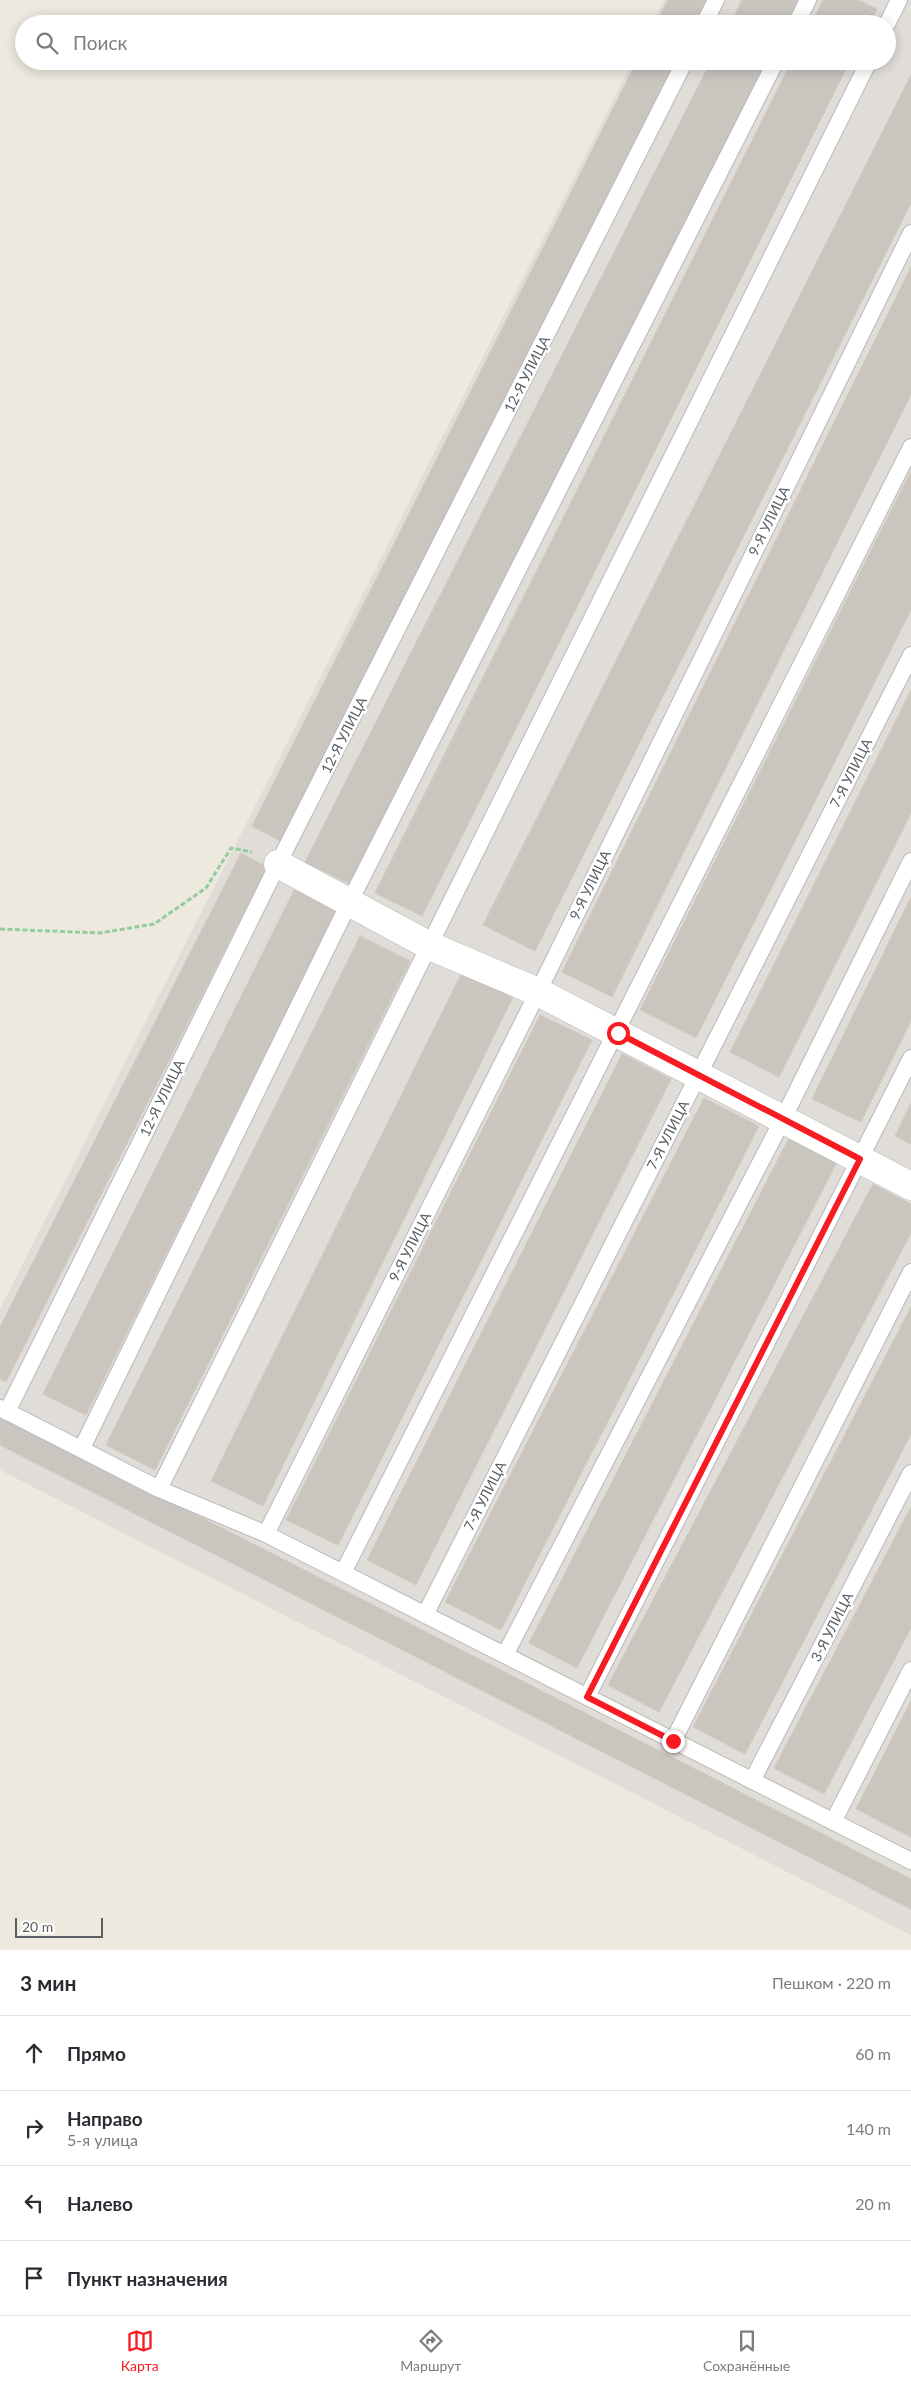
<!DOCTYPE html>
<html lang="ru">
<meta charset="utf-8">
<style>
:root{--surface:#fff;--page:#f2f2f3;--text:#2b2b33;--muted:#7c7c81;--line:#e1e1e2;--accent:#f81b22}
body{margin:0;font-family:Lato,sans-serif;background:var(--page);color:var(--text)}
.scale{position:absolute;left:15px;bottom:12px;width:88px;box-sizing:border-box;padding-left:5px;border:2px solid #585e62;border-top:0;font-size:14px;line-height:18px;white-space:nowrap;color:#585e62;-webkit-text-stroke:4px #fff;paint-order:stroke}
.stop{position:absolute;width:15px;height:15px;margin:-11px;border:4px solid #f81b22;border-radius:50%;background:#fff}
.stop.end{background:#f81b22;border-color:#fff;box-shadow:0 1px 5px #0008}
.list{margin:0;padding:0;list-style:none}
h2{display:flex;justify-content:space-between;align-items:center;height:65px;margin:0;padding:0 20px;font-size:21px}
h2 small{font-size:16px;font-weight:400;color:var(--muted)}
.list li{display:grid;grid-template-columns:32px 1fr auto;gap:15px;align-items:center;box-sizing:border-box;height:75px;padding:0 20px;border-top:1px solid var(--line)}
.list b{display:block;font-size:19px;white-space:nowrap}
.list p{margin:0;font-size:16px;white-space:nowrap;color:var(--muted)}
.list em{font-size:16px;font-style:normal;color:var(--muted)}
.icon{flex:none;width:28px;height:28px;fill:none;stroke:currentColor;stroke-width:2;stroke-linecap:round;stroke-linejoin:round}
.map{position:relative;flex:none;width:911px;height:1950px;overflow:hidden}
.search{position:absolute;background:var(--surface);box-shadow:0 2px 12px #0003;left:15px;right:15px;top:15px;height:55px;display:flex;align-items:center;gap:12px;box-sizing:border-box;padding:0 18px;border-radius:28px;color:var(--muted);font-size:19px}
.sheet{height:365px;background:var(--surface)}
nav{display:flex;justify-content:space-around;align-items:center;box-sizing:border-box;height:70px;border-top:1px solid var(--line);background:var(--surface);font-size:14px;color:var(--muted)}
nav a{display:grid;justify-items:center;gap:2px}
nav .on{color:var(--accent)}
.map>svg:first-child{display:block}
</style>
<div class="map">
<svg width="911" height="1950" viewBox="0 0 911 1950">
<rect width="100%" height="100%" fill="#ede9df"/>
<path fill="#e0dcd7" d="M664,0H911V1935L0,1470V1309L633,61H887V24H652Z"/>
<path fill="#cac5bf" stroke="#d2c9bd" d="M668,0H706L694,24H656Z
M742,0H798L786,24H730Z
M823,0H858L877,9L869,24H811Z
M637,61H675L282,842L252,826Z
M711,61H767L350,884L305,862Z
M792,61H850L422,916L375,893Z
M911,75V203L535,951L483,925Z
M911,267V394L612,997L562,972Z
M911,471V610L696,1038L640,1010Z
M911,690V813L779,1077L730,1052Z
M241,853L267,867L6,1382L0,1379V1327Z
M296,886L338,907L86,1415L43,1394Z
M911,897V1021L861,1122L812,1099Z
M360,936L410,961L155,1470L106,1445Z
M462,972L513,997L263,1506L211,1481Z
M540,1015L592,1040L338,1545L286,1520Z
M622,1054L671,1079L416,1585L367,1560Z
M704,1098L759,1126L501,1630L445,1602Z
M911,1103V1144L895,1136Z
M789,1138L837,1162L577,1668L529,1643Z
M873,1184L911,1204V1233L659,1712L608,1685Z
M911,1307V1434L745,1754L693,1727Z
M0,1415L911,1879V1909L0,1445Z
M911,1507V1628L824,1794L774,1768Z
M911,1701V1837L856,1809Z"/>
<g fill="none" stroke-linecap="round" stroke-linejoin="round">
<g stroke="#b5b9be" stroke-width="18">
<path id="service" d="M704,24L716,0
M796,24L808,0
M887,24L899,0
M0,1408L159,1489L266,1534L911,1861
M7,1412L278,864L685,61
M82,1448L349,903L776,61
M159,1489L869,61
M266,1534L538,992L911,233
M343,1573L911,447
M425,1615L911,655
M505,1655L783,1119L911,861
M587,1697L911,1058
M673,1741L911,1272
M752,1781L911,1473
M833,1822L911,1670"/>
</g>
<g stroke="#b5b9be" stroke-width="29">
<path id="minor" d="M278,864L430,946L538,992L911,1186"/>
</g>
<path stroke="#93cc9d" stroke-width="3" stroke-dasharray="5 2.5" stroke-linecap="butt" d="M0,929L100,933L154,924L206,888L231,848L252,852"/>
<use href="#service" stroke="#fff" stroke-width="16"/>
<use href="#minor" stroke="#fff" stroke-width="28"/>
</g>
<g fill="none" stroke-linecap="round" stroke-linejoin="round">
<path stroke="#f81b22" stroke-width="6" d="M618,1033L860,1159L587,1697L673,1741"/>
</g>
<g text-anchor="middle" stroke-width="5" stroke-linejoin="round" paint-order="stroke">
<g font-size="14" fill="#585e62" stroke="#fff">
<text transform="translate(527 374) rotate(-63)" y="5">12-Я УЛИЦА</text>
<text transform="translate(769 521) rotate(-64)" y="5">9-Я УЛИЦА</text>
<text transform="translate(344 735) rotate(-63)" y="5">12-Я УЛИЦА</text>
<text transform="translate(851 773) rotate(-63)" y="5">7-Я УЛИЦА</text>
<text transform="translate(590 885) rotate(-64)" y="5">9-Я УЛИЦА</text>
<text transform="translate(162 1098) rotate(-64)" y="5">12-Я УЛИЦА</text>
<text transform="translate(668 1135) rotate(-63)" y="5">7-Я УЛИЦА</text>
<text transform="translate(410 1247) rotate(-63)" y="5">9-Я УЛИЦА</text>
<text transform="translate(485 1496) rotate(-63)" y="5">7-Я УЛИЦА</text>
<text transform="translate(832 1627) rotate(-63)" y="5">3-Я УЛИЦА</text>
</g>
</g>
</svg>
<div class="scale">20 m</div>
<div class="stop" style="left:618px;top:1033px"></div>
<div class="stop end" style="left:673px;top:1741px"></div>
<div class="search"><svg class="icon" aria-label="search" viewBox="0 0 24 24"><circle cx="10" cy="10" r="6"/><path d="M15 15l6 6"/></svg>Поиск</div>
</div>
<section class="sheet">
<h2>3 мин<small>Пешком · 220 m</small></h2>
<ul class="list">
<li><svg class="icon" aria-label="ahead" viewBox="0 0 24 24"><path d="M12 20V5M6 11l6-6 6 6"/></svg><div><b>Прямо</b></div><em>60 m</em></li>
<li><svg class="icon" aria-label="right" viewBox="0 0 24 24"><path d="M7 20v-9h11M14 6l5 5-5 5"/></svg><div><b>Направо</b><p>5-я улица</p></div><em>140 m</em></li>
<li><svg class="icon" aria-label="left" viewBox="0 0 24 24"><path d="M17 20v-9H6M10 6l-5 5 5 5"/></svg><div><b>Налево</b></div><em>20 m</em></li>
<li><svg class="icon" aria-label="arrive" viewBox="0 0 24 24"><path d="M6 21V4h12l-3 4 3 4H6"/></svg><div><b>Пункт назначения</b></div></li>
</ul>
</section>
<nav>
<a class="on"><svg class="icon" aria-label="map" viewBox="0 0 24 24"><path d="M3 6l6-2 6 2 6-2v14l-6 2-6-2-6 2zM9 4v14M15 6v14"/></svg>Карта</a>
<a><svg class="icon" aria-label="directions" viewBox="0 0 24 24"><path d="M12 3l9 9-9 9-9-9zM9 14v-3h6M13 9l2 2-2 2"/></svg>Маршрут</a>
<a><svg class="icon" aria-label="saved" viewBox="0 0 24 24"><path d="M7 4h10v16l-5-4-5 4z"/></svg>Сохранённые</a>
</nav>
